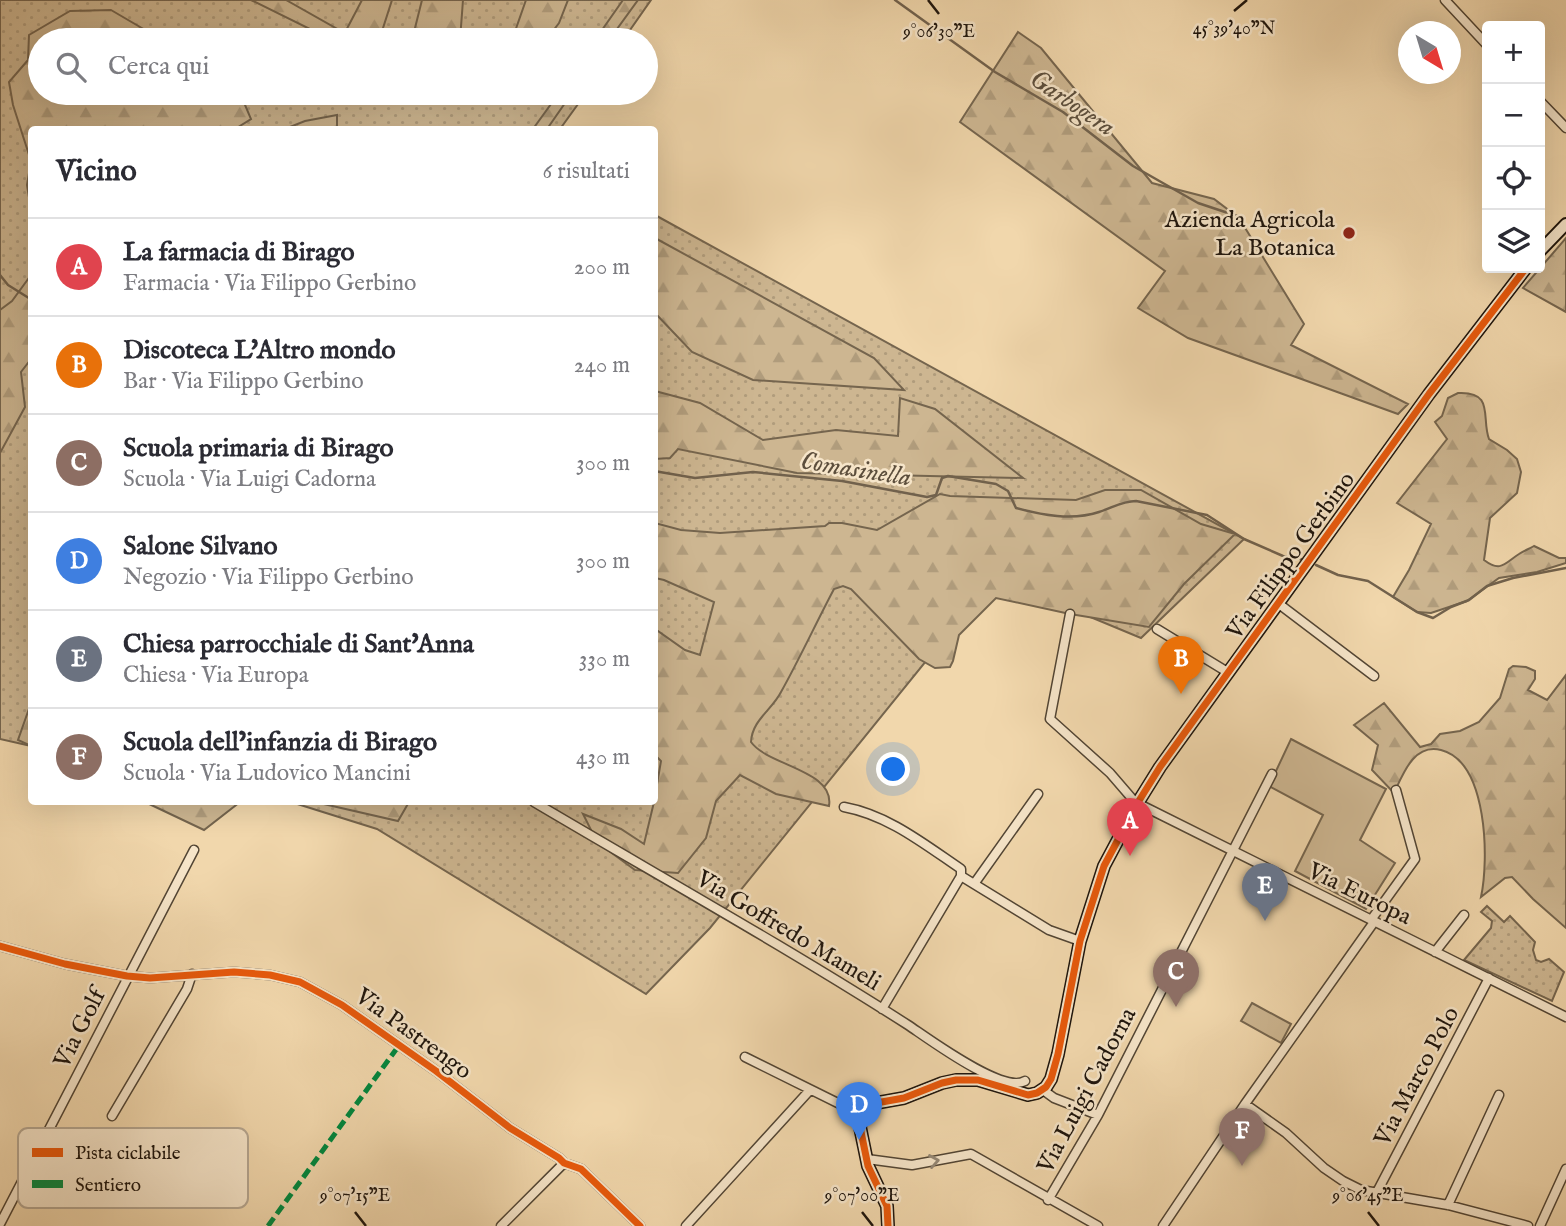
<!DOCTYPE html>
<html lang="it">
<meta charset="utf-8">
<style>
:root{--surface:#fff;--page:#f7f7f7;--text:#2b2b33;--muted:#7c7c81;--line:#e1e1e2;--accent:#0f766e}
body{margin:0;font-family:"IM FELL English",serif;background:var(--page);color:var(--text)}
.controls{position:absolute;right:21px;top:21px;display:grid;overflow:hidden;border-radius:7px;box-shadow:0 7px 28px #0002}
.controls button{width:63px;height:63px;display:grid;place-items:center;padding:0;border:0;border-bottom:2px solid var(--line);background:var(--surface);color:var(--text);font:35px sans-serif}
.compass{position:absolute;left:1398px;top:21px;width:63px;height:63px;border-radius:50%;background:var(--surface);box-shadow:0 7px 28px #0002;rotate:142deg}
.you{position:absolute;left:894px;top:770px;width:24px;height:24px;margin:-18px;border:5px solid #fff;border-radius:50%;background:#1a73e8;box-shadow:0 0 0 10px #1a73e833}
.badge{display:grid;place-items:center;width:46px;height:46px;border-radius:50%;background:var(--accent);color:#fff;font-size:23px;font-weight:700}
.pin{position:absolute;translate:-50% -58px;filter:drop-shadow(0 2px 4px #0008)}
.pin::after{content:'';position:absolute;top:37px;width:24px;height:21px;background:inherit;clip-path:polygon(0 0,100% 0,50% 100%)}
.list{margin:0;padding:0;list-style:none}
h2{display:flex;justify-content:space-between;align-items:center;height:91px;margin:0;padding:0 28px;font-size:30px}
h2 small{font-size:23px;font-weight:400;color:var(--muted)}
.list li{display:grid;grid-template-columns:46px 1fr auto;gap:21px;align-items:center;box-sizing:border-box;height:98px;padding:0 28px;border-top:2px solid var(--line)}
.list b{display:block;font-size:26px;white-space:nowrap}
.list p{margin:0;font-size:23px;white-space:nowrap;color:var(--muted)}
.list em{font-size:23px;font-style:normal;color:var(--muted)}
.icon{flex:none;width:38px;height:38px;fill:none;stroke:currentColor;stroke-width:2;stroke-linecap:round;stroke-linejoin:round}
.map{position:relative;flex:none;width:1566px;height:1226px;overflow:hidden}
.search{position:absolute;background:var(--surface);box-shadow:0 7px 28px #0002;left:28px;top:28px;width:630px;height:77px;display:flex;align-items:center;gap:18px;box-sizing:border-box;padding:0 24px;border-radius:38px;color:var(--muted);font-size:26px}
.panel{position:absolute;background:var(--surface);box-shadow:0 7px 28px #0002;left:28px;top:126px;width:630px;height:679px;border-radius:7px}
.map>svg:first-child{display:block}
</style>
<div class="map">
<svg width="1566" height="1226" viewBox="0 0 1566 1226">
<defs>
<pattern id="grass-dots" width="8" height="8" patternUnits="userSpaceOnUse" patternTransform="scale(1.75)"><rect width="8" height="8" fill="#cdb691"/><path d="M2 2h.1M6 6h.1" fill="none" stroke="#b09c7c" stroke-width="1.8" stroke-linecap="round"/></pattern>
<pattern id="forest-firs" width="22" height="20" patternUnits="userSpaceOnUse" patternTransform="scale(1.75)"><rect width="22" height="20" fill="#cdb691"/><path d="M5 1l3.5 6h-7zM16 11l3.5 6h-7z" fill="#b09c7c"/></pattern>
</defs>
<rect width="100%" height="100%" fill="#f1d7ac"/>
<filter id="stains"><feTurbulence type="fractalNoise" baseFrequency=".00286" numOctaves="4"/><feColorMatrix values="0 0 0 0 .2 0 0 0 0 .09 0 0 0 0 .02 0 0 0 .5 -.17"/></filter>
<radialGradient id="worn" r=".72"><stop offset=".6" stop-color="#630" stop-opacity="0"/><stop offset="1" stop-color="#630" stop-opacity=".3"/></radialGradient>
<path fill="url(#grass-dots)" stroke="#75654e" stroke-width="2" d="M0,0H651L623,40H40V93H586L560,129L32,130L31,746L0,739Z
M655,215L1244,539L1141,638L994,577L710,928L646,994L377,829L291,802H654Z
M1487,906L1504,922L1510,916L1535,942L1533,950L1536,960L1541,962L1549,959L1564,972L1552,1001L1464,960L1491,928L1492,921L1481,912Z"/>
<path fill="url(#forest-firs)" stroke="#75654e" stroke-width="2" d="M251,0H286L339,30L335,40H332Z
M362,0H392L383,28L376,40H341Z
M422,0H463L460,40H412Z
M526,0H568L559,23L546,40H512Z
M623,0H638L609,40H595Z
M111,10L159,38L185,40H40V93H240L251,119L235,129L32,130L31,210L27,185L31,161L13,105L9,82L28,60L29,35L70,11Z
M1018,32L1041,48L1152,183L1214,199L1239,218L1304,324L1291,345L1408,404L1398,414L1188,338L1138,308L1165,271L960,122Z
M559,93H572L547,129H533Z
M337,115V129H285L305,121Z
M655,238L874,358L904,390L753,380L692,352L655,313Z
M1566,238V312L1523,288Z
M31,275V359L21,372L25,407L0,453V310L12,301Z
M655,391L700,403L763,440L836,430L898,436L900,398L935,409L1023,478L797,473L678,449L670,458L655,459Z
M1458,393C1495,391 1481,418 1489,439L1507,450L1517,459L1521,472L1517,493L1490,518L1484,560C1501,573 1505,563 1519,554C1523,551 1529,549 1534,546L1559,558H1566V563L1537,572L1499,578L1467,601L1431,613L1417,612L1393,597L1409,570L1431,524L1397,503L1447,439L1435,422L1442,416L1448,398Z
M1105,490H1141L1201,524L1235,534L1184,584L1149,627L1070,614L996,598L959,635L953,661L950,667L935,668L919,659L851,589L843,586L834,589C816,623 800,658 781,692C772,710 752,720 751,742C768,766 835,770 829,806L776,794L740,775L716,801L706,838L678,873L635,870L597,842L583,814L621,829L644,844L654,802L661,761L655,755V629L685,650L700,655L714,602L664,580L655,578V523L681,530L720,533L825,526L829,523H842L877,530L940,494L950,496L1076,500Z
M1513,666L1526,667L1535,671V679L1528,690L1547,700L1566,675V928L1533,899L1512,877L1505,878L1481,897C1489,860 1488,762 1441,750C1414,743 1403,774 1394,793L1372,770L1378,745L1354,725L1384,703L1420,747L1431,744L1440,734L1460,731L1479,722L1500,698L1509,669Z
M31,703L32,746H31L18,740Z
M145,802H240L204,830Z
M315,802H409L398,821Z"/>
<path fill="#cdb691" stroke="#75654e" stroke-width="2" d="M1291,739L1386,789L1360,840L1395,863L1366,909L1295,871L1323,815L1269,786Z
M1252,1003L1291,1024L1281,1043L1241,1021Z"/>
<g fill="none" stroke-linecap="round" stroke-linejoin="round">
<path stroke="#71614c" stroke-width="2.5" d="M895,0L995,72L1063,112L1133,166L1198,203L1240,217
M0,275L8,285L32,300
M654,471L695,478L753,472L842,481L927,497L936,495L942,478L948,476L996,484L1008,491L1016,508C1042,515 1072,521 1099,512C1112,508 1122,501 1136,501L1207,515L1244,539L1283,556L1306,560
M1316,565L1338,575L1368,581L1417,612L1433,618L1451,607L1469,600L1487,586L1513,578L1566,568"/>
<g stroke="#524534" stroke-width="11">
<path id="street" d="M1445,0L1487,45
M1540,101L1566,128
M1279,604L1374,676
M1070,614L1050,719L1110,773L1135,802L1566,1017
M1157,629L1229,673
M534,802C659,876 786,947 908,1025C929,1039 1003,1094 1025,1081
M844,807C888,815 924,844 961,869V876
M961,876L1049,930L1080,941
M974,884L1038,794
M1371,920L1415,859L1396,790
M0,946L65,964L127,976L150,978L234,972L270,975L300,982L342,1005L436,1071L510,1128L559,1158L564,1163L581,1169L640,1226
M1435,952L1464,915
M882,1009L961,876
M745,1057L862,1115
M1043,1090L1054,1098L1098,1115
M1245,1104L1286,1133L1324,1168L1343,1181L1361,1190L1448,1205L1528,1226
M112,1116L187,989L192,974
M867,1159L912,1165L971,1154L1098,1226
M1377,1192L1489,978
M1048,1200L1098,1115L1272,774
M1448,1205L1499,1095
M0,1224L194,850
M501,1226L564,1163
M686,1226L810,1090
M1163,1226L1245,1104L1374,922
M1540,1226L1566,1169"/>
</g>
<g stroke="#1d140c" stroke-width="14">
<path id="secondary" d="M1540,251L1566,224
M888,1226L887,1206L868,1166L860,1127L862,1115L869,1107L876,1103L904,1098L942,1083L956,1080H978L1028,1095L1037,1093L1046,1087L1051,1079L1058,1054L1080,941L1104,866L1137,804L1160,767L1429,394L1526,268"/>
</g>
<use href="#street" stroke="#f6e5c9" stroke-width="8"/>
<use href="#secondary" stroke="#f6e5c9" stroke-width="10"/>
<path stroke="#00873e" stroke-width="5" stroke-dasharray="10 5" stroke-linecap="butt" d="M268,1226L400,1044"/>
<g stroke="#f6e5c9" stroke-width="11">
<path id="cycleway" d="M0,946L65,964L127,976L150,978L234,972L270,975L300,982L342,1005L436,1071L510,1128L559,1158L564,1163L581,1169L640,1226
M888,1226L887,1206L868,1166L860,1127L862,1115L869,1107L876,1103L904,1098L942,1083L956,1080H978L1028,1095L1037,1093L1046,1087L1051,1079L1058,1054L1080,941L1104,866L1137,804L1160,767L1429,394L1526,268"/>
</g>
<use href="#cycleway" stroke="#e8590c" stroke-width="7"/>
</g>
<defs><path id="oneway-chevron" d="M-2-3.5L2.5 0L-2 3.5" fill="none" stroke-width="1.6" stroke-linecap="round" stroke-linejoin="round" transform="scale(1.75)"/></defs>
<use stroke="#948774" href="#oneway-chevron" transform="translate(934 1161) rotate(-10)"/>
<path fill="none" stroke="#1d140c" stroke-width="2.5" d="M928,0L939,14M1234,11L1247,0M355,1212L366,1226M862,1212L873,1226M1368,1212L1379,1226"/>
<circle fill="#8f2418" stroke="#f6e5c9" stroke-width="2.5" cx="1349" cy="233" r="7"/>
<g text-anchor="middle" stroke-width="5" stroke-linejoin="round" paint-order="stroke">
<g font-size="24" fill="#1d140c" stroke="#f6e5c9" text-anchor="end">
<text x="1335" y="227">Azienda Agricola<tspan x="1335" dy="28">La Botanica</tspan></text>
</g>
<g font-size="24" fill="#1d140c" stroke="#f6e5c9">
<text transform="translate(1290 555) rotate(-54)" y="8">Via Filippo Gerbino</text>
<text transform="translate(1360 893) rotate(26)" y="8">Via Europa</text>
<text transform="translate(789 930) rotate(31)" y="8">Via Goffredo Mameli</text>
<text transform="translate(79 1028) rotate(-63)" y="8">Via Golf</text>
<text transform="translate(414 1033) rotate(36)" y="8">Via Pastrengo</text>
<text transform="translate(1416 1076) rotate(-62)" y="8">Via Marco Polo</text>
<text transform="translate(1086 1090) rotate(-62)" y="8">Via Luigi Cadorna</text>
</g>
<g font-size="26" font-style="italic" fill="#5c4e3c" stroke="#f6e5c9">
<text transform="translate(1073 102) rotate(34)" y="9">Garbogera</text>
<text transform="translate(856 468) rotate(9)" y="9">Comasinella</text>
</g>
</g>
<rect x="18" y="1128" width="230" height="80" rx="10" fill="#f6e5c9" stroke="#b5a690" stroke-width="2"/>
<rect x="32" y="1148" width="31" height="9" fill="#e8590c"/>
<rect x="32" y="1180" width="31" height="8" fill="#00873e"/>
<g font-size="19" fill="#1d140c">
<text x="75" y="1159">Pista ciclabile</text>
<text x="75" y="1191">Sentiero</text>
</g>
<g font-size="18" text-anchor="middle" fill="#1d140c" stroke="#f6e5c9" stroke-width="5" stroke-linejoin="round" paint-order="stroke">
<text x="1234" y="34">45°39'40"N</text>
<text x="939" y="37">9°06'30"E</text>
<text x="355" y="1201">9°07'15"E</text>
<text x="862" y="1201">9°07'00"E</text>
<text x="1368" y="1201">9°06'45"E</text>
</g>
<rect width="100%" height="100%" filter="url(#stains)"/>
<rect width="100%" height="100%" fill="url(#worn)"/>
</svg>
<div class="controls">
<button>+</button>
<button>−</button>
<button><svg class="icon" aria-label="locate" viewBox="0 0 24 24"><circle cx="12" cy="12" r="6"/><path d="M12 2v4M12 18v4M2 12h4M18 12h4"/></svg></button>
<button><svg class="icon" aria-label="layers" viewBox="0 0 24 24"><path d="M12 4l9 5-9 5-9-5zM3 14l9 5 9-5"/></svg></button>
</div>
<svg class="compass" viewBox="-18 -18 36 36"><path d="M0-13l5 13h-10z" fill="#e53935"/><path d="M0 13l5-13h-10z" fill="#7c7c81"/></svg>
<div class="you"></div>
<div class="pin badge" style="left:1130px;top:856px;background:#e0444e">A</div>
<div class="pin badge" style="left:1181px;top:694px;background:#e8710a">B</div>
<div class="pin badge" style="left:1176px;top:1007px;background:#8d6e63">C</div>
<div class="pin badge" style="left:859px;top:1140px;background:#3f7fe0">D</div>
<div class="pin badge" style="left:1265px;top:921px;background:#6b7280">E</div>
<div class="pin badge" style="left:1242px;top:1166px;background:#8d6e63">F</div>
<div class="search"><svg class="icon" aria-label="search" viewBox="0 0 24 24"><circle cx="10" cy="10" r="6"/><path d="M15 15l6 6"/></svg>Cerca qui</div>
<section class="panel">
<h2>Vicino<small>6 risultati</small></h2>
<ul class="list">
<li><span class="badge" style="background:#e0444e">A</span><div><b>La farmacia di Birago</b><p>Farmacia · Via Filippo Gerbino</p></div><em>200 m</em></li>
<li><span class="badge" style="background:#e8710a">B</span><div><b>Discoteca L'Altro mondo</b><p>Bar · Via Filippo Gerbino</p></div><em>240 m</em></li>
<li><span class="badge" style="background:#8d6e63">C</span><div><b>Scuola primaria di Birago</b><p>Scuola · Via Luigi Cadorna</p></div><em>300 m</em></li>
<li><span class="badge" style="background:#3f7fe0">D</span><div><b>Salone Silvano</b><p>Negozio · Via Filippo Gerbino</p></div><em>300 m</em></li>
<li><span class="badge" style="background:#6b7280">E</span><div><b>Chiesa parrocchiale di Sant'Anna</b><p>Chiesa · Via Europa</p></div><em>330 m</em></li>
<li><span class="badge" style="background:#8d6e63">F</span><div><b>Scuola dell’infanzia di Birago</b><p>Scuola · Via Ludovico Mancini</p></div><em>430 m</em></li>
</ul>
</section>
</div>
